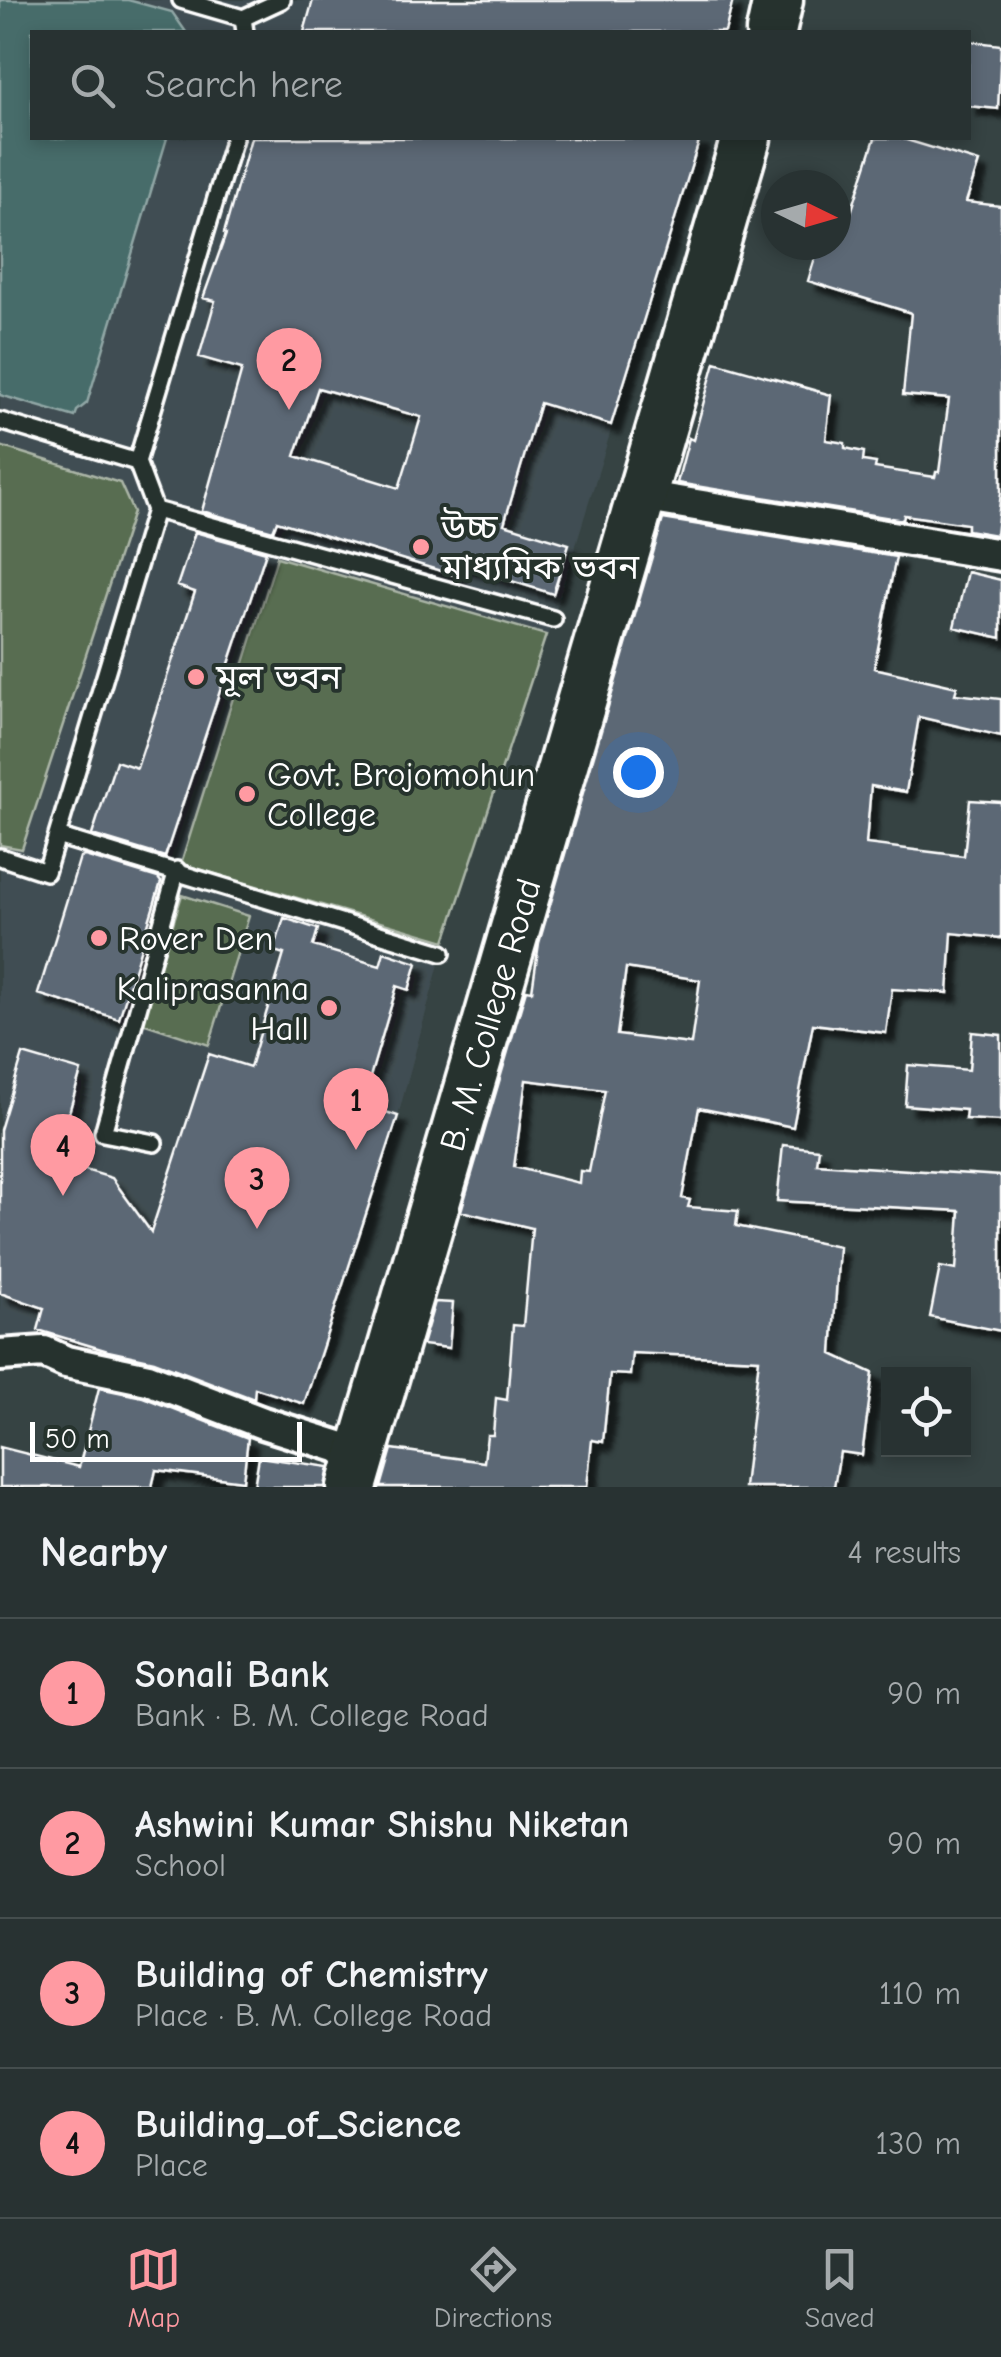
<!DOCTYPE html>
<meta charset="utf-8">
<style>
:root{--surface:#283232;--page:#343e3e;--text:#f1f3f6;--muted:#a5aaac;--line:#444d4d;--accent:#ff9aa2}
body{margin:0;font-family:"Comic Neue","Noto Sans Bengali",sans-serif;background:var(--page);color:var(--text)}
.controls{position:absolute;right:30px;bottom:30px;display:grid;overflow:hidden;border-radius:0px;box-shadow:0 5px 15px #0003}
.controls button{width:90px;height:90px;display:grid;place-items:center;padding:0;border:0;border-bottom:2px solid var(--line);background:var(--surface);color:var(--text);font:50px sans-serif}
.compass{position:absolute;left:761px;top:170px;width:90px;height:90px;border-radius:50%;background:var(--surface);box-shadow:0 5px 15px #0003;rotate:95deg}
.scale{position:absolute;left:30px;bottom:25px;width:272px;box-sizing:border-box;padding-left:10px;border:5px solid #fff;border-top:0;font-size:28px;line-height:35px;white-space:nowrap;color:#fff;-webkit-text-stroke:8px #26332d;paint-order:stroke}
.you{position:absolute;left:638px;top:772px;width:35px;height:35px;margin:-25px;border:8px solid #fff;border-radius:50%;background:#1a73e8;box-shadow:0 0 0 15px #1a73e833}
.badge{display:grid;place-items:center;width:65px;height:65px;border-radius:50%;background:var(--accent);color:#111;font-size:32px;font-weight:700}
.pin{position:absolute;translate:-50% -82px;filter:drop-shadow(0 2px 5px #0008)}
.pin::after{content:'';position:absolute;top:52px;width:35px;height:30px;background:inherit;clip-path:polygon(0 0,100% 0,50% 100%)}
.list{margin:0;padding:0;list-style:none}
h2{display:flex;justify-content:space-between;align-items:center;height:130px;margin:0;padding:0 40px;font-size:42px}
h2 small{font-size:32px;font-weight:400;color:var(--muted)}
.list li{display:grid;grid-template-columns:65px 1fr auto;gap:30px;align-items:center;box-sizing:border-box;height:150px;padding:0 40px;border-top:2px solid var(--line)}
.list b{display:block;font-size:38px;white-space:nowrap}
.list p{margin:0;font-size:32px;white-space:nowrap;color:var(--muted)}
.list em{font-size:32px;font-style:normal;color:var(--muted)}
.icon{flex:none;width:55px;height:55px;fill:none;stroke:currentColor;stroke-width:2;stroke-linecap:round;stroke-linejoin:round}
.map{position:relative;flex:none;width:1001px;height:1487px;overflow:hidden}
.search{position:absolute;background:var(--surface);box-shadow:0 5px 15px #0003;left:30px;right:30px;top:30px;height:110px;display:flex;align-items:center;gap:25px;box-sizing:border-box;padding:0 35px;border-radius:0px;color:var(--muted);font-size:38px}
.sheet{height:730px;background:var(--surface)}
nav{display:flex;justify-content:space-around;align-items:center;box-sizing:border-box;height:140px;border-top:2px solid var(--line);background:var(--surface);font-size:28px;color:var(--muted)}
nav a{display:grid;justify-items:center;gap:5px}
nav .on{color:var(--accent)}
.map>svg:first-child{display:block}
</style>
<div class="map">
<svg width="1001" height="1487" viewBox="0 0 1001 1487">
<defs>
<filter id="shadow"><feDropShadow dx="9" dy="9" stdDeviation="2.5" flood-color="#0009"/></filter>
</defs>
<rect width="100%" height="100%" fill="#364343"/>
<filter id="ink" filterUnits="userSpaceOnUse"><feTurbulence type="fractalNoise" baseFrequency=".01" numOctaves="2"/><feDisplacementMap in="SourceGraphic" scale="20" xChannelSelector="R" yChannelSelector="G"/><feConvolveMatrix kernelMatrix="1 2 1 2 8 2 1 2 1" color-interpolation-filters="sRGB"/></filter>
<g filter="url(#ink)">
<path fill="#414e52" d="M0,0H733L726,32H32V138H701L553,619L442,953L398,1116L304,1404L86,1353L32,1336L0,1341Z"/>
<path fill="#586d51" stroke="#acb6a8" stroke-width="2.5" d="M0,446L120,483L133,512L22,849L0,845Z
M277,557L546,635L445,941L181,864Z
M182,895L249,916L209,1045L142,1023Z"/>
<path fill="#476c6a" stroke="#91a7a6" stroke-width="2.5" d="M0,0H128L172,12L186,32H32V138H167L87,403L77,411L75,417L0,395Z"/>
<path fill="#5c6875" stroke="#fff" stroke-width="2.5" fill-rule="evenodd" filter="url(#shadow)" d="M313,0H733L725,32H304Z
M968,41L1001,45L998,109L968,106Z
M251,138H700L611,425L540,403L504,524L569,544L553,594L460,565L457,576L277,521L273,531L202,511L242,369L199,357L215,301L203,298L226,234L224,233ZM318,388L421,417L399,488L295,456Z
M875,138H900L979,162L966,202L1001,206V493L996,535L967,530V524L904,515L903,520L677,483L689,438L693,440L715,362L831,395L826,440L845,443V448L864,452L863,461L876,463L875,468L935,477L936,472H939L949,399L903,395L911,313L808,281L819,245H836V219L848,222Z
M663,519L896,557L874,668L957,687L955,694L1001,699V736L919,717L906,792L871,786L866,844L964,856L970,800L1001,802V938L952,933L948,993L892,989L886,1033L813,1024L793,1127L699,1108L682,1198L690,1200L688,1207L738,1211L736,1226L839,1247L832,1354L873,1373L862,1455L840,1452L834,1487H744L759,1359L632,1353L630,1375L610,1374L603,1442L592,1440L587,1487H381L392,1449L484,1462L487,1435H493L496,1398L507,1400L513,1325L523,1326L532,1228L461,1211L526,990L532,991L539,943ZM626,968L700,980L691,1044L617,1035ZM526,1080L605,1090L589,1172L580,1171L579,1183L514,1167Z
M195,532L266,552L165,857L92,835L116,761L137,768L195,592L177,586Z
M967,572L1001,580V638L954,627Z
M85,856L158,878L161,882L119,1019L38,994L80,857Z
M284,918L318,929L313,946L380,966L384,952L417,963L409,990L397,986L362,1104L398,1116L304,1404L255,1388L254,1399L154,1361L108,1351L38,1330L44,1308L0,1293V1130L23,1054L81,1071L55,1161L112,1178L151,1232L209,1054L250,1067L284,954L274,951Z
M972,1032L1001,1035V1121L965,1119L966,1110L905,1105L908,1065L969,1070Z
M783,1145L819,1149L817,1164L1001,1176V1331L930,1317L940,1267L956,1270L960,1211L777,1201Z
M435,1302L453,1303L449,1348L422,1345Z
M99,1388L143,1397L248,1438L243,1481L156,1470L152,1487H0V1447L79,1467Z
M259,1457L329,1467L325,1487H254Z"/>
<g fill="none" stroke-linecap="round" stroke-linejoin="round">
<g stroke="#fff" stroke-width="22">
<path id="lane" d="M181,0L243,18
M245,32L243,18L282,0
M234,138L137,462L155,510L57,836L442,953
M0,421L137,462
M155,510L553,619
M0,857L46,872L57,836
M154,1143L103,1133L177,870"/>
</g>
<g stroke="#fff" stroke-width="38">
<path id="street" d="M641,496L1001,555
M0,1355L44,1352L66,1362L148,1379L263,1423L362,1454"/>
</g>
<g stroke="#fff" stroke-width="55">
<g id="primary">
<path d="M771,32L778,0"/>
<path id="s1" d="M352,1487L746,138"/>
</g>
</g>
<use href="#lane" stroke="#26332d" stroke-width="15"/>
<use href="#street" stroke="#26332d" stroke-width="30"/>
<use href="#primary" stroke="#26332d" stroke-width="48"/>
</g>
</g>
<g fill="#ff9aa2" stroke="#26332d" stroke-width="4">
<circle cx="421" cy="547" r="10"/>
<circle cx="196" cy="677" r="10"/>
<circle cx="247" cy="794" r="10"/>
<circle cx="99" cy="938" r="10"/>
<circle cx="329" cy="1008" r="10"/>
</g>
<g text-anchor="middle" stroke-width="8" stroke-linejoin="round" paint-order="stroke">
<g font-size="35" fill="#fff" stroke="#26332d" text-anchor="start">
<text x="441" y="539">উচ্চ<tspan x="441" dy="40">মাধ্যমিক ভবন</tspan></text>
<text x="216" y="689">মূল ভবন</text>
<text x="267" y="786">Govt. Brojomohun<tspan x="267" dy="40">College</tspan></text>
<text x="119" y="950">Rover Den</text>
<text x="309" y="1000" text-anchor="end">Kaliprasanna<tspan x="309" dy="40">Hall</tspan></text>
</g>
<g font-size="35" fill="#fff" stroke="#26332d">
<text dy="12" stroke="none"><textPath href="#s1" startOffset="492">B. M. College Road</textPath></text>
</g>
</g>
</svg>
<div class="controls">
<button><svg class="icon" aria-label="locate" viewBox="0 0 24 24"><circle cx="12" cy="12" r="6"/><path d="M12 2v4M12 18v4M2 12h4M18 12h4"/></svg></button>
</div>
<svg class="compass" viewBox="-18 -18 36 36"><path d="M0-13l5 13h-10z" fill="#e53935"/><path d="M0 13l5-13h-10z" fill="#a5aaac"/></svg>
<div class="scale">50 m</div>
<div class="you"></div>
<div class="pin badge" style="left:356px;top:1150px">1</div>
<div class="pin badge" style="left:289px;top:410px">2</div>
<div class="pin badge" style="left:257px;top:1229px">3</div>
<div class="pin badge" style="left:63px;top:1196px">4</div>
<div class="search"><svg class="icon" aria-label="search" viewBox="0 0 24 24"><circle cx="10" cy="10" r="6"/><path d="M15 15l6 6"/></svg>Search here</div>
</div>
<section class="sheet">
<h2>Nearby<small>4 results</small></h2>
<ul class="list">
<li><span class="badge">1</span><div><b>Sonali Bank</b><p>Bank · B. M. College Road</p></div><em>90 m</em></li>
<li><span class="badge">2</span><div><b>Ashwini Kumar Shishu Niketan</b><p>School</p></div><em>90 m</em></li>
<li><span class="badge">3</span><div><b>Building of Chemistry</b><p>Place · B. M. College Road</p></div><em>110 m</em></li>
<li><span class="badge">4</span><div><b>Building_of_Science</b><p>Place</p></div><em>130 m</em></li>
</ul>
</section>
<nav>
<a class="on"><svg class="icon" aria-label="map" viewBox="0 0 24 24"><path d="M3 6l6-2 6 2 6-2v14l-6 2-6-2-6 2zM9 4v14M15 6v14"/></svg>Map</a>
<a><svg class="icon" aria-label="directions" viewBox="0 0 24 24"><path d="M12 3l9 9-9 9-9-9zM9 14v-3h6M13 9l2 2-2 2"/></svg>Directions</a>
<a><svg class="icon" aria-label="saved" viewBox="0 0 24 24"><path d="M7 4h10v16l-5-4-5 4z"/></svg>Saved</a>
</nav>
